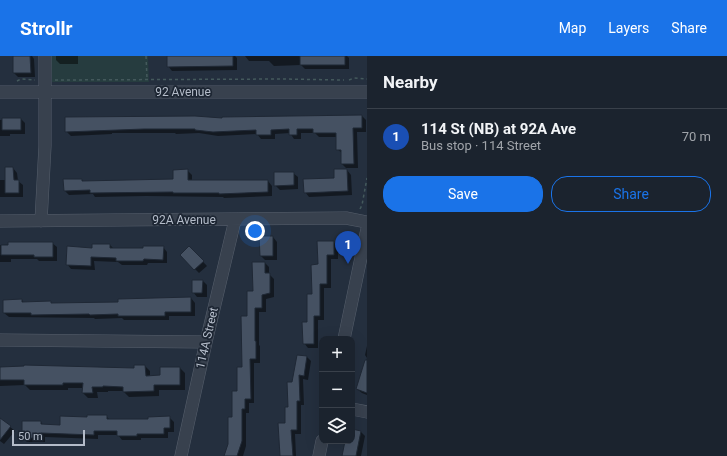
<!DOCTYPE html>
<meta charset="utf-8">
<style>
:root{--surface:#1b232e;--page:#282f3a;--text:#f1f3f6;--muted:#a0a4aa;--line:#39404a;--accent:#1a73e8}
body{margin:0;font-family:Roboto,sans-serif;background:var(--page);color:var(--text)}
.controls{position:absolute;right:12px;bottom:12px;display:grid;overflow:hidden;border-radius:8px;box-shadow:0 4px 16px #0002}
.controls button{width:36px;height:36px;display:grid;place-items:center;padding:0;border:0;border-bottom:1px solid var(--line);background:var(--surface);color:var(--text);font:20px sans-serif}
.scale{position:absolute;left:12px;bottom:10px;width:73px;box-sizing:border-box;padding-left:4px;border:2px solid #b4bcc9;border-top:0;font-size:11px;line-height:14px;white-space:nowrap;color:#b4bcc9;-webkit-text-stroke:3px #1d2633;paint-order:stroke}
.you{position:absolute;left:255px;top:175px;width:14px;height:14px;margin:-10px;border:3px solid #fff;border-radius:50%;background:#1a73e8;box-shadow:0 0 0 6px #1a73e833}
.badge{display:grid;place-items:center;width:26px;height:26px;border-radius:50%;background:var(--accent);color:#fff;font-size:13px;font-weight:700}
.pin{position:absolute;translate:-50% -33px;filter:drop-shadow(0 1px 2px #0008)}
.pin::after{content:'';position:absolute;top:21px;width:14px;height:12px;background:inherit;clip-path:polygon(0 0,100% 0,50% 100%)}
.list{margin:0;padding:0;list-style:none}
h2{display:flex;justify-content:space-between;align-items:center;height:52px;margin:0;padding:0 16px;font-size:17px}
h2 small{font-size:13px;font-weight:400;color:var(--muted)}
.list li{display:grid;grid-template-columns:26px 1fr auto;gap:12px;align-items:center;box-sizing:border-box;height:56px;padding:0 16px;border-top:1px solid var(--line)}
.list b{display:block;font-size:15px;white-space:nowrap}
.list p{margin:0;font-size:13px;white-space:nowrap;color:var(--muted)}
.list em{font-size:13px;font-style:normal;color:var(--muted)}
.actions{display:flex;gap:8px;padding:12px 16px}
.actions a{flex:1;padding:9px 0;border:1px solid var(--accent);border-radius:16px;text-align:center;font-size:14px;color:var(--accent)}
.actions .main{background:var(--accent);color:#fff}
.icon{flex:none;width:22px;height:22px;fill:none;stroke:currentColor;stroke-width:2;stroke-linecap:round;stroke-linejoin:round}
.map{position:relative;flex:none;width:367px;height:400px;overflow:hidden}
header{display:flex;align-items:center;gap:24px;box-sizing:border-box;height:56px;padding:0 20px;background:var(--accent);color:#fff}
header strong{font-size:19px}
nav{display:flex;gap:22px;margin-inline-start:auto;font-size:14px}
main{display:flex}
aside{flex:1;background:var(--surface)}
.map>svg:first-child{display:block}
</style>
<header>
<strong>Strollr</strong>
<nav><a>Map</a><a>Layers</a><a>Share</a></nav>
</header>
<main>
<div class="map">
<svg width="367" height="400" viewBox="0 0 367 400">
<rect width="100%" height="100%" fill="#242f3e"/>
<path fill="#263c3f" d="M51,0H148L149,26H52Z"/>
<path fill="#0007" d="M14,0H32L34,3L35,21H18L14,17Z
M56,0H78V8H60L56,4Z
M168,0H235L237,2V14L172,15L168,10Z
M245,0H347L349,2V13H305L301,9L274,10L269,5H249Z
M362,60L366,64V76H357L358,112H346L342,108V97L337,93V81H319L315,77H301V83H294L290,77L275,78V83H261L257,78L218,80L199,77L176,78L175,77H112V78L71,80L66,75L223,63Z
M21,63L25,67V78H10V80H0V64Z
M13,112L17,117L18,125L23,129V141H0V124H6Z
M187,114L192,119V125H268L272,130V140L224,142L223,141L146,140L95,141L93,138L69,139L64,134L82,124L84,126L174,124Z
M347,114L351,119L352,139L309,141L305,136L335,123Z
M293,117L298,121V133L280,134L275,129Z
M273,181L277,186V204H265L261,200Z
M333,186L338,190V203H331V232H324V264H318V292H308L304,287L319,209Z
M52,187L57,191V205H39L37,203H11V206H0V189Z
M110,189L114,193L163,191L167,196V207H148L147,209H122L118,206L94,205L95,214L71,213L67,208L93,193Z
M189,191L207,210L199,217L181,199Z
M265,207L269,211V218L274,223V241L266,243V256H259V289L260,290V307H254V347H249V357H246V390L243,400H225L229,388L243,312L248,261L254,236Z
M203,225L207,229V241H197L193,236Z
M191,242L195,247V260H169V264H124L122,262L95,263L94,262L9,261L4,257L22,244L24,247L50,246L52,248L119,247Z
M367,290V339L362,337L357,333L367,302L365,299Z
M307,301L311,305L308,324L303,323L304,349H301V378H295L296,400H281L293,327Z
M44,310L46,311H102L135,313L145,310L150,315V321L161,320L180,312L185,317V334H159V340L129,341L123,335H108V336H97L98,342H88L83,337L84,332H68V334H30L25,329L0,330V311Z
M106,360L110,364H149L169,361L174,366V376H168V382H141V384H122L118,379H98V383L45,381V386H27L23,382L41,366L43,369L61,370L88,362Z
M3,365L15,375L4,388L0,385V369Z
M352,374L361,376L365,380L361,400H343L345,385H352Z"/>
<path fill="#455162" stroke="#1f2835" d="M13,0H30L31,17H13Z
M167,0H233V10L167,11Z
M300,0H345V9H300Z
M362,59V72H353L354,108H341V94H336V77H313V73H297V79H289V73L271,74V79H256V74L213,76L195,74V73H144L65,76V61L195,60L222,62V61Z
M2,62H21V74H2Z
M5,111H13L14,124H19V137H5Z
M188,113V124H268V136L219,138V137H173V136L90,137V134L64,135L63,123H82V125L173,123V114Z
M334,113H347L348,135L304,137L303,123L334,122Z
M274,116H294V129L274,130Z
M259,180H273V200H260Z
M317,185H334V199H327V228H320V260H314V288H303L302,266H307V238H312L311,209L318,208Z
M8,186H53V201H34V199H1V189H8Z
M92,188H110V192H143V190H164L163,204L144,203L143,205H116V202L91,201V210L66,209L67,190L92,192Z
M189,190L204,205L194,214L180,199Z
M252,206H265V217H270V237L262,239V252H255V285H256V303H250L251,343H245V353H242V385L237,400H224L228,388V361H232V335H237V311H242L241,260H247V235H253Z
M192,224H203L202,237H192Z
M191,241V256H165V260H118V258L90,259L89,258L31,259V257H3V244L22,243V246L51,245V247L118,246V243Z
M297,299L307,300L304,320L299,319L300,345H297V374H291L293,400H280L278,367H285V351H288L287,326H292Z
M365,304H367V337L356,333Z
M24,309L134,312V309H145L146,320L160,319V311H180V329H154V335L123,336V331L103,330V331H92L93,337H82L83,327H63V329H24V324H0V311L24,310Z
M87,359H107V363H148V361L170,360V372H164V378H137V380H117V375H94V379L41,377V382H22V365H41V368L60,369V360L87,361Z
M0,362L11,370L0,384Z
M352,373L361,375L356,400H342L345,385H352Z"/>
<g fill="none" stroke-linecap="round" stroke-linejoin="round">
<g stroke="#565f6c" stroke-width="13">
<path id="minor" d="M0,36H367
M0,165L346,162L367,166
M41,165L45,90V0
M344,283L367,173
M0,284L206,286
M352,353L367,356
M181,400L206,286L235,164
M319,400L322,385"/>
</g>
<path stroke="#44595c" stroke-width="1.5" stroke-dasharray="3 3" stroke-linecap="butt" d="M146,0L147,23
M55,24L283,23L344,24
M349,24L354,22L367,23
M17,25L21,23L35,24
M360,153L362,149L367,122"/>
<use href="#minor" stroke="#38414e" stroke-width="12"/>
</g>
<g text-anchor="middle" stroke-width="3.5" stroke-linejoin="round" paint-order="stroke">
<g font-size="12" fill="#b4bcc9" stroke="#1d2633">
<text x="183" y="40">92 Avenue</text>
<text x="184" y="168">92A Avenue</text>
<text transform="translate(207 282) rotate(-77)" y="4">114A Street</text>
</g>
</g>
</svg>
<div class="controls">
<button>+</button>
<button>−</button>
<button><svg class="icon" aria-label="layers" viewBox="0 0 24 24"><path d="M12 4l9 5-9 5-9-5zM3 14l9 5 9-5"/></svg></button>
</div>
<div class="scale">50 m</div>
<div class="you"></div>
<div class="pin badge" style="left:348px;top:208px;background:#1a4fb4">1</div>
</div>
<aside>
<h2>Nearby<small></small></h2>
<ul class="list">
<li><span class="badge" style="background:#1a4fb4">1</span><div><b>114 St (NB) at 92A Ave</b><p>Bus stop · 114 Street</p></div><em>70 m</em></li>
</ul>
<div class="actions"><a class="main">Save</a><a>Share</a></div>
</aside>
</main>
